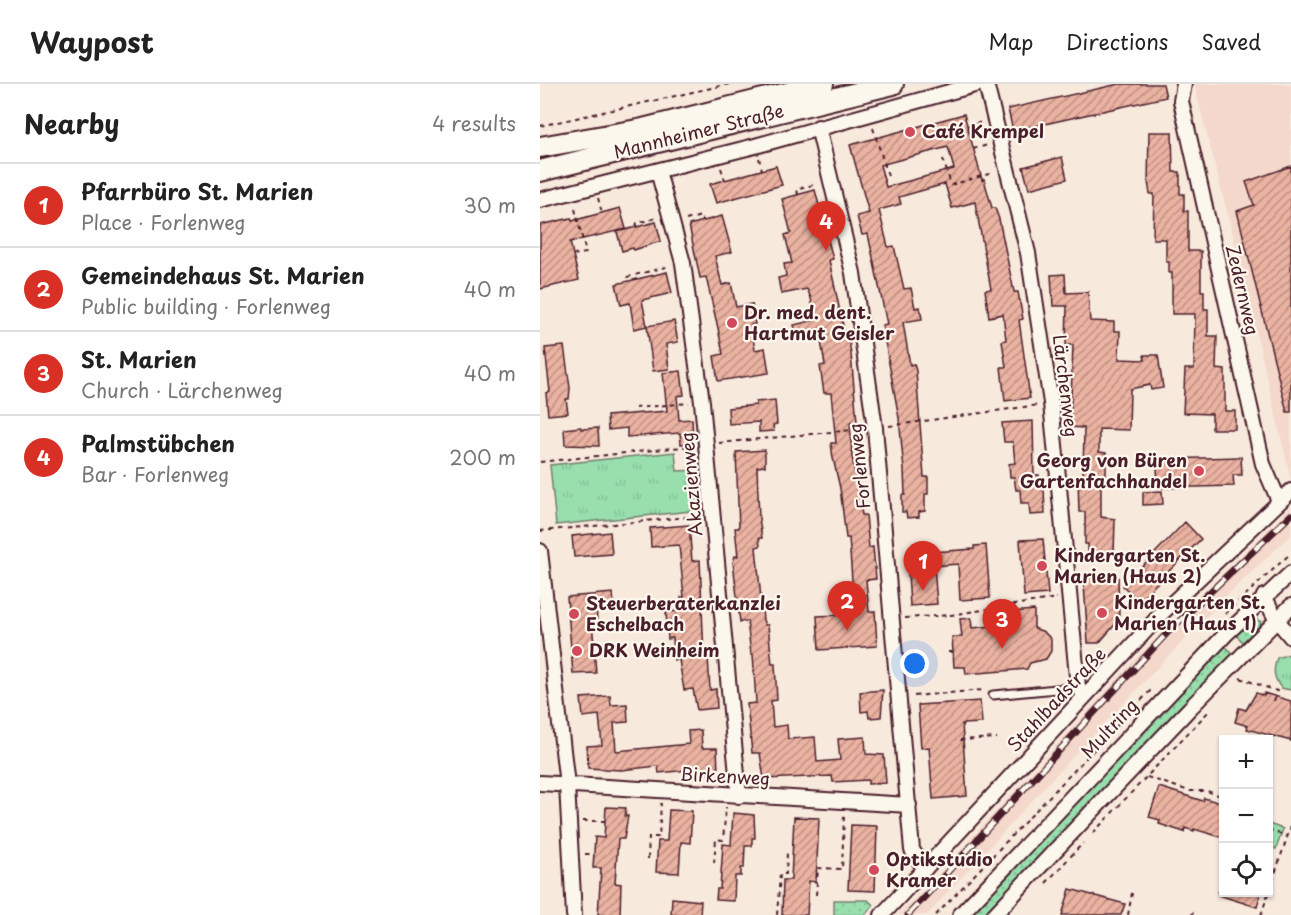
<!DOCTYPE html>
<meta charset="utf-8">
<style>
:root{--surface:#fff;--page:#f6f6f6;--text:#222;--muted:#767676;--line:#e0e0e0;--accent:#d93025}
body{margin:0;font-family:"Playpen Sans",sans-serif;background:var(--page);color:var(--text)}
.controls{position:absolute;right:18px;bottom:18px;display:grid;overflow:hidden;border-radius:0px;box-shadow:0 2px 4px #0004}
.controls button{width:54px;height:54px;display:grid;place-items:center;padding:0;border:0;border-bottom:2px solid var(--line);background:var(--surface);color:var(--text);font:30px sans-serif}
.you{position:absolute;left:375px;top:580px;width:21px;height:21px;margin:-15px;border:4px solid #fff;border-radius:50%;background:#1a73e8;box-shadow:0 0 0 9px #1a73e833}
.badge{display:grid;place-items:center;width:39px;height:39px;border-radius:50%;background:var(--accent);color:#fff;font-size:20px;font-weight:700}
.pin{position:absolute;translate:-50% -50px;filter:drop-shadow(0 2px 3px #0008)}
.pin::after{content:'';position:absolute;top:32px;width:21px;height:18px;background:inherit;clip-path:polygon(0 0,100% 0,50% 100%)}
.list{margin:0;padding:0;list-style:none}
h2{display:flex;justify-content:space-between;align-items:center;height:78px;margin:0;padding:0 24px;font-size:26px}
h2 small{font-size:20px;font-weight:400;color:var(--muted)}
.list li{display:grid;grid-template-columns:39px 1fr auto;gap:18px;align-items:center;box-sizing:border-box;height:84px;padding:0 24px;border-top:2px solid var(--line)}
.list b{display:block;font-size:22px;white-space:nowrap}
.list p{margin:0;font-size:20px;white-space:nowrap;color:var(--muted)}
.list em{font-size:20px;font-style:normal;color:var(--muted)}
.icon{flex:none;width:33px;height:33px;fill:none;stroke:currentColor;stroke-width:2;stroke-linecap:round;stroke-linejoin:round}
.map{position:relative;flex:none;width:751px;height:831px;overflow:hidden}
header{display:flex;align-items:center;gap:36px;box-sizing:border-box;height:84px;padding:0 30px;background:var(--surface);border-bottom:2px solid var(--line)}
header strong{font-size:28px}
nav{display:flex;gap:33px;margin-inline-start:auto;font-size:21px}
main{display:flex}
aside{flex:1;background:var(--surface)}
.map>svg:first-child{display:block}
</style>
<header>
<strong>Waypost</strong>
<nav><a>Map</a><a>Directions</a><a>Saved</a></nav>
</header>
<main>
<aside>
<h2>Nearby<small>4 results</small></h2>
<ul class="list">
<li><span class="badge">1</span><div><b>Pfarrbüro St. Marien</b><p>Place · Forlenweg</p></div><em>30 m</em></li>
<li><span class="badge">2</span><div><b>Gemeindehaus St. Marien</b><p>Public building · Forlenweg</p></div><em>40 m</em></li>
<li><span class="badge">3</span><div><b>St. Marien</b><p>Church · Lärchenweg</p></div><em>40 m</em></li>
<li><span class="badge">4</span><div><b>Palmstübchen</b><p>Bar · Forlenweg</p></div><em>200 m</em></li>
</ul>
</aside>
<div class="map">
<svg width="751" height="831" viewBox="0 0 751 831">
<defs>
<pattern id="grass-dots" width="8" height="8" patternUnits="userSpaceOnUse" patternTransform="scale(1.5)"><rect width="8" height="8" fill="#98dfad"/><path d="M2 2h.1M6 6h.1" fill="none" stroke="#84bf95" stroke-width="1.8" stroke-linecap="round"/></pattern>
<pattern id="park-tufts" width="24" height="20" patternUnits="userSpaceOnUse" patternTransform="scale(1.5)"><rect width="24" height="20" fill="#98dfad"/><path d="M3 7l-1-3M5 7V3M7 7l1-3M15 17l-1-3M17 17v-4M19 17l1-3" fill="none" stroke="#84bf95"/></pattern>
<pattern id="building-hatch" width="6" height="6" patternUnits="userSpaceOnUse" patternTransform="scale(1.5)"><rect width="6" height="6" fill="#eab2a1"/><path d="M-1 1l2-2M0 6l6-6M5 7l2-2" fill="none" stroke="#c09083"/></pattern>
</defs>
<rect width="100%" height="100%" fill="#f8e9dd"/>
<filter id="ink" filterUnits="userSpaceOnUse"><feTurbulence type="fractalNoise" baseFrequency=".0167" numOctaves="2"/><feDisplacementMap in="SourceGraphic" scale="12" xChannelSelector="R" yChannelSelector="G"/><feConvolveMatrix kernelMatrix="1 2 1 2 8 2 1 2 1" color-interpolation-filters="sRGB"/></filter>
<g filter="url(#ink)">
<path fill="#f4d8cb" d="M654,0H751V396L697,167Z
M751,423V451L683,515L524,682L387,831H358L384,806L599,571Z"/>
<path fill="url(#grass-dots)" stroke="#717f6c" stroke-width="1.5" d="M716,535L721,538L720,541L703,558L696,551Z
M685,562L693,569L444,831H430Z
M294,816H328L333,821L325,831H294Z"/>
<path fill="url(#park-tufts)" stroke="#717f6c" stroke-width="1.5" d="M135,368L137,387L157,386L161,426L16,441L10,381Z
M749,570L751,571V606L741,604C733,593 733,586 737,574Z
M729,740L743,745L736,765L729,763Z"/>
<path fill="url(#building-hatch)" stroke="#4a1f2b" stroke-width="1.5" fill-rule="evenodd" d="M579,0H623L626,13L473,47L468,25Z
M424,30L442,96L444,95L452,124H455L459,135L474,208H478L483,235L479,236L490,314L465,317L461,283H466L462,257L466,256L463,230L449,233L445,206L451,205L435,118L412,124L405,100L359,113L361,120L339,126L348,163L354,162L364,205L371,204L375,224L380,223L382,235L363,238L370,281L374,280L376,287L384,393H388V410H385V427L379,428V433L367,434L366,428H362V411H365L364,386L359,334L342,241L347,240L328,150L322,151L317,132L329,129L310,61ZM408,63L414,85L346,103L340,81Z
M609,48H632L633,88H640V110H644V127H648V167H661V207H664V225H668V252H677L676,285L685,286V327H695V345H672V330L643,329L645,285H654L655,230H632V189H629V178H626V155H613L614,110H610L608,98Z
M522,73L527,95L489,105L483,83Z
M236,82L242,101L176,119L170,100Z
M751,82V328H747L697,127L714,121L706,98Z
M275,106L293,175L289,176L305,251L308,250L311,270L317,338H310L312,372L322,431H326L329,464L333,463L336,495L326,496L329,528L335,527L337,562L279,566L277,532L300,531L298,511L313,510L309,454H306L300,404L293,374L291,359H296L291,309H284L280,282L285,281L279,245L256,250L254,241L275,236L271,214L267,205L241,210L238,194L246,192L244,180L252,179L245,151L251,149L242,115Z
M80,124L86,145L30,158L39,196L0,205V141L31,134L32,137Z
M182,132L192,168L175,172L182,201L191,199L196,223L212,220L215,240L211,241L215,266L225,264L229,289L178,297L174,272L183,270L178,244L166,193L160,194L149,141Z
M116,138L121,157L94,166L93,164L82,167L77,148Z
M127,188L132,209L102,216L107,242L94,245L90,219L81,221L76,200Z
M525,190L526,209L548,208L550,237L574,238V247H580L579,275L605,276L604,271H618L623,304L611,306L610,301L590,305L589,346L559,345V368L566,369V395L561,394V433L575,435L574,470L548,467V460H545V428H539L538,394H543L544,344L530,343L533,261H526L527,222H513L511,191Z
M134,237L138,258L126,260L129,285L113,287L107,242Z
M24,262L30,304L29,315H26L28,329L8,331L6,309L10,308L5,264Z
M141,287L144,311L137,312L139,336L152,335L153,359L141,360L140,349L87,353V344L68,346L67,332L127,327L123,289Z
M235,316L237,340L233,341L234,347L219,348V338L189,340L188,324L216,321V318Z
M493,337L494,391H499L500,404H504L505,430L490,431L489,419H481L480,406H476L474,393H470L469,380L475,379L473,358H464L462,339Z
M41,343V345L58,344L59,362L25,361L24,345Z
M225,366V382L217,383L219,434L222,454H219L220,462L216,463L223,536L225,541H228L232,580H235L237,616L231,617L233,643L247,641L248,655L275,653L277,678L300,676L298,655L325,653L326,670L344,671L346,699L328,700V696L293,698L292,692L224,695L220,669H212L207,620L216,619L213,570H211L207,537L200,538L193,478L195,472H198L195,444H199L196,368Z
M701,373L702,391H693L694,402L618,404L617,382H624V375Z
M622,407L623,420L603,421V408Z
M645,438L661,455L599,517L583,502Z
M149,441L152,477L160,476L164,573H168L170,606L176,605L177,624L157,626L153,605L144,606L139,576H134L133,554L128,555L126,528L142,527L141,513H144L139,461L111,463L110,444Z
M70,448L72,470L34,473L32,452Z
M503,455L508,510L484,512L480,456Z
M446,461L450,514L420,516L418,480L394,482L397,520L370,522L368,489H372V484L380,483L379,469L434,465V462Z
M546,493H578L579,536L559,559H548L544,500L546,499Z
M73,509L74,521L56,522L57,536H52L56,589L33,590L27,513Z
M494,526V544L504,548L511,555V567L506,575L490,579L487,585L426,590L425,583H414L412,553H422L420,535L431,534L432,544L472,540L471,528Z
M343,606L341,633L329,634L328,627L321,628L320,608Z
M716,609L724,612V609L751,617V657L707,645L708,642L695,638L699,624L706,626Z
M70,612L71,621L87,620L88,638L74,639L76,667L149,660L148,647L161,646L162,664H177L178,688L158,689V685L119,689L118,682L81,686L48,684L47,662L62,661L59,631L43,633L41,614Z
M440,617L442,639L422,640L427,712L393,715L389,663L381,664L378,621Z
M619,703L663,717L664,714L684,720V754L654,745V747L645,744L644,748L619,740L620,736L609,733Z
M66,723L86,724L85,732H88L84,755H78L75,799L81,800L80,831H58L61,784H53L55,753L64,754Z
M129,726L152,727L150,759L141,758L139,789L116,788L118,757H127Z
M193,729L214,731L215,754H212V762H205L204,784H201V792H195L194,817L176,816L177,805H180L183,760L191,761Z
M254,733L279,734L276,798L269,797L267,831H242L243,796H251Z
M311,741L337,742L335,807L308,806Z
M530,805L585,820L581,831H522Z
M678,808H721L717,823L678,811Z
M132,814L161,817L160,831H131Z"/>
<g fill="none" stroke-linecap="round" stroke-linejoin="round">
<g stroke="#4a1f2b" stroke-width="11">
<path id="service" d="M453,611L538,603"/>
</g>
<g stroke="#4a1f2b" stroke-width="18">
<path id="minor" d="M446,0L488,169L511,319L538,603L545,611
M644,0L641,17L723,380L739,417
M278,43L313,189L335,344L372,766L385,785
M118,87L143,179L162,318L199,712
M0,116L215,62L438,0
M0,467L27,701L34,831
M724,512L736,535L751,553
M0,699L369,721
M342,831L623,528L751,407
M420,831L686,550L751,489
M454,831L650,624L751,522"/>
</g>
<g stroke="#4a1f2b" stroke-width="24">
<path id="secondary" d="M0,63L103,45L283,0
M0,87L353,0"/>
</g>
<path stroke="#4a1f2b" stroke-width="2" stroke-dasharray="4.5 4.5" stroke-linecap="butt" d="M0,42L189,0
M427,42L442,38
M333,44L349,95
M433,65L448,61
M219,74L222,86
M403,75L411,101L452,89
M181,84L185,96
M258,111L257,105L277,100
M58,114L62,129
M146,136L161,132L163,137
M96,143L97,139L117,134
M33,171L46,169L34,121
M87,193L130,182
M95,324L149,319
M349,342L498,321
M179,359L322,345
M0,378L152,362
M0,447L158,432
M448,525L450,542
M685,530L751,469
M365,534L411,531L517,514
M408,568H413
M700,594L737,607L734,617
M374,612L443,606
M420,656L457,654
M607,693L649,707H667L684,713
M43,737H65
M728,746L748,752
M553,749L669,627
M45,770H54
M108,775L109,753H119L121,719
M174,779L176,755L183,756L186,723
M506,799L543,759
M276,811L278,784L302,785L304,730
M237,831L240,790H246L247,769
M396,831L612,605
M588,831L592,809
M652,831L653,828
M721,831L751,742"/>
<use href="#service" stroke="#fbf7ec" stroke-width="7"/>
<use href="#minor" stroke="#fbf7ec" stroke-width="14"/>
<use href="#secondary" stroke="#fbf7ec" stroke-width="20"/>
<g stroke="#4a1f2b" stroke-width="7">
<path id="rail" d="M368,831L629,547L751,431"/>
</g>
<use href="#rail" stroke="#fbf7ec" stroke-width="4.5" stroke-dasharray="14" stroke-linecap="butt"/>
</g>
</g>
<g fill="#d1495b" stroke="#fbf7ec" stroke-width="2">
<circle cx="370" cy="48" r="6"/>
<circle cx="192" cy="239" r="6"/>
<circle cx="659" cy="387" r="6"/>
<circle cx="502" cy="482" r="6"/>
<circle cx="562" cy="529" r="6"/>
<circle cx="34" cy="530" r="6"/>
<circle cx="37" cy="567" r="6"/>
<circle cx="334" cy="786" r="6"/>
</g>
<g text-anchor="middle" stroke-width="4.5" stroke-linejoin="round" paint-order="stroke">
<g font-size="18" fill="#4a1f2b" stroke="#fbf7ec">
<text transform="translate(159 48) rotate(-14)" y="6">Mannheimer Straße</text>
<text transform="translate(702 206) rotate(77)" y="6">Zedernweg</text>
<text transform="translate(525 302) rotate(83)" y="6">Lärchenweg</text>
<text transform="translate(320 382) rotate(-96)" y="6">Forlenweg</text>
<text transform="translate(152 400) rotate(-95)" y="6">Akazienweg</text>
<text transform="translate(517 616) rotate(-47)" y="6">Stahlbadstraße</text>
<text transform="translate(570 645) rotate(-47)" y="6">Multring</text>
<text transform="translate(185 693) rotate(3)" y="6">Birkenweg</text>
</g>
<g font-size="18" font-weight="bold" fill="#4a1f2b" stroke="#fbf7ec" text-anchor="start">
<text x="382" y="54">Café Krempel</text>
<text x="204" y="235">Dr. med. dent.<tspan x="204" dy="21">Hartmut Geisler</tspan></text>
<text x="647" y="383" text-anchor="end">Georg von Büren<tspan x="647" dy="21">Gartenfachhandel</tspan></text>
<text x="514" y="478">Kindergarten St.<tspan x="514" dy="21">Marien (Haus 2)</tspan></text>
<text x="574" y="525">Kindergarten St.<tspan x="574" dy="21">Marien (Haus 1)</tspan></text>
<text x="46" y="526">Steuerberaterkanzlei<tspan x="46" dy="21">Eschelbach</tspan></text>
<text x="49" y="573">DRK Weinheim</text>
<text x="346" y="782">Optikstudio<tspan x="346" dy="21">Kramer</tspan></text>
</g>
</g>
</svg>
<div class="controls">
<button>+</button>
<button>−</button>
<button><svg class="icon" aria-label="locate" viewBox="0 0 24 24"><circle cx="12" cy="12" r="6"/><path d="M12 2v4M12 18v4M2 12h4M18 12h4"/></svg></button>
</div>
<div class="you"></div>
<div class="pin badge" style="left:383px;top:507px">1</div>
<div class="pin badge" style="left:307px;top:547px">2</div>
<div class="pin badge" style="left:462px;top:565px">3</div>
<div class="pin badge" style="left:286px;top:167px">4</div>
</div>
</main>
